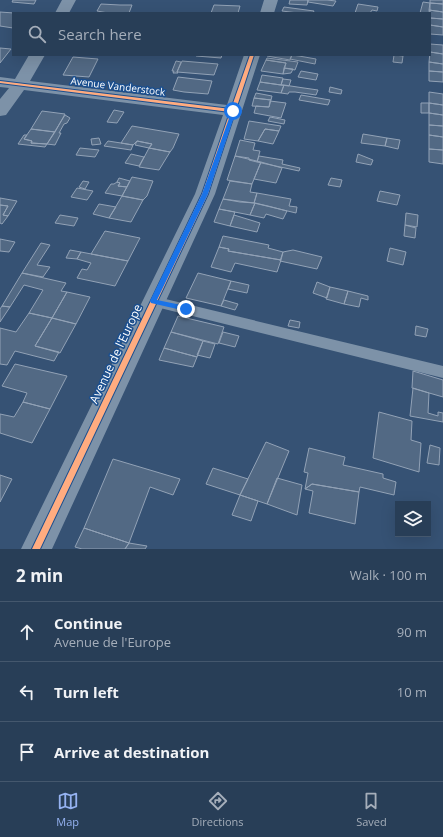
<!DOCTYPE html>
<meta charset="utf-8">
<style>
:root{--surface:#283e57;--page:#344961;--text:#f1f3f6;--muted:#a5aeba;--line:#44576d;--accent:#95b2f1}
body{margin:0;font-family:"Open Sans",sans-serif;background:var(--page);color:var(--text)}
.controls{position:absolute;right:12px;bottom:12px;display:grid;overflow:hidden;border-radius:0px;box-shadow:0 4px 16px #0002}
.controls button{width:36px;height:36px;display:grid;place-items:center;padding:0;border:0;border-bottom:1px solid var(--line);background:var(--surface);color:var(--text);font:20px sans-serif}
.stop{position:absolute;width:12px;height:12px;margin:-9px;border:3px solid #1a73e8;border-radius:50%;background:#fff}
.stop.end{background:#1a73e8;border-color:#fff;box-shadow:0 1px 4px #0008}
.list{margin:0;padding:0;list-style:none}
h2{display:flex;justify-content:space-between;align-items:center;height:52px;margin:0;padding:0 16px;font-size:17px}
h2 small{font-size:13px;font-weight:400;color:var(--muted)}
.list li{display:grid;grid-template-columns:26px 1fr auto;gap:12px;align-items:center;box-sizing:border-box;height:60px;padding:0 16px;border-top:1px solid var(--line)}
.list b{display:block;font-size:15px;white-space:nowrap}
.list p{margin:0;font-size:13px;white-space:nowrap;color:var(--muted)}
.list em{font-size:13px;font-style:normal;color:var(--muted)}
.icon{flex:none;width:22px;height:22px;fill:none;stroke:currentColor;stroke-width:2;stroke-linecap:round;stroke-linejoin:round}
.map{position:relative;flex:none;width:443px;height:549px;overflow:hidden}
.search{position:absolute;background:var(--surface);box-shadow:0 4px 16px #0002;left:12px;right:12px;top:12px;height:44px;display:flex;align-items:center;gap:10px;box-sizing:border-box;padding:0 14px;border-radius:0px;color:var(--muted);font-size:15px}
.sheet{height:232px;background:var(--surface)}
nav{display:flex;justify-content:space-around;align-items:center;box-sizing:border-box;height:56px;border-top:1px solid var(--line);background:var(--surface);font-size:11px;color:var(--muted)}
nav a{display:grid;justify-items:center;gap:2px}
nav .on{color:var(--accent)}
.map>svg:first-child{display:block}
</style>
<div class="map">
<svg width="443" height="549" viewBox="0 0 443 549">
<rect width="100%" height="100%" fill="#365274"/>
<path fill="#526984" stroke="#92a2b6" d="M13,0H36L34,4L12,2Z
M290,0H308L307,5L289,4Z
M308,0H327L336,1L333,6L308,2Z
M430,0H443V4L430,3Z
M423,2L430,3V13H420Z
M430,3L443,4V12L429,10Z
M101,4L120,5H132L129,13H108L97,11Z
M358,4L378,7L377,11L372,10L370,13H355Z
M214,5L240,6L238,13H211Z
M284,7L314,11L313,13H298L282,11Z
M429,10L443,12V19L430,18Z
M0,12L14,13L13,28L0,26Z
M430,18L443,19V27L430,25Z
M430,25L443,27V35L430,34Z
M430,44L443,45V54L430,52Z
M0,48L11,49L0,63Z
M430,52L443,54V64L429,62Z
M197,55H222L221,58L196,56Z
M268,55H292L290,60L267,56Z
M292,55L299,56L316,59L315,64L290,59Z
M394,55L403,56L402,63L393,62Z
M73,57L98,59L89,77L63,75Z
M267,58L298,62L295,70L284,68L286,63L266,60Z
M266,60L286,63L283,74L261,71Z
M176,61L181,62L177,72L178,73H173L174,71H172Z
M182,61L218,64L214,75L177,72Z
M429,62L443,64V72L429,71Z
M284,68L293,69L291,73L283,74Z
M301,71L318,74L316,80L298,77Z
M429,71L443,72V82L429,81Z
M262,75L283,78L281,85L260,82Z
M178,77L212,81L208,94L184,92L173,90Z
M283,79L291,80L289,86L281,85Z
M260,82L281,85H284L281,93L257,90Z
M284,85L304,88L318,90L316,95L295,92H289L288,94L281,93Z
M330,87L342,90L341,94L329,92Z
M429,92L443,94V105L429,103Z
M256,93L272,96L271,100L254,98Z
M301,95L330,100L328,105L299,100Z
M254,98L271,100L269,107L252,106Z
M270,101L286,103L281,118L254,113L256,106L269,107Z
M421,103H429V113H421Z
M429,103L443,105V115L429,113Z
M114,110L124,112L117,123L107,122Z
M42,111L65,114L55,132L31,129Z
M429,113L443,115V126L429,125Z
M65,115L70,118L67,123L64,124L59,133H61L55,145L47,144Z
M270,117L285,120L284,124L268,121Z
M249,121L281,126L279,131L265,129L258,141L244,139Z
M429,125L443,126V137L429,135Z
M132,126L179,134L173,148L170,152L149,148L152,144L137,141L133,145L121,143Z
M31,129L55,132L47,144L31,143L32,141L24,139Z
M265,129L279,131L273,144L258,141Z
M363,134L387,138L385,146L361,143Z
M24,135H27L24,139L32,141L31,143L47,144L45,147L18,144Z
M429,135L443,137V150L429,149Z
M99,138L101,144L92,145L91,139Z
M387,138L400,140L398,149L385,146Z
M240,140L255,143L253,150L260,151L257,162L249,160V158L235,156Z
M108,141L121,143L133,145L131,150L104,146Z
M137,141L152,144L149,148L135,145Z
M80,148L99,150L95,157L76,155Z
M149,148L170,152L159,170L139,167Z
M429,149L443,150V164L429,162Z
M131,154L144,157L139,166L125,163Z
M358,154L373,160L371,165L356,162Z
M235,156L261,162L252,184L227,180Z
M259,156L283,160L282,164L300,168L299,171L257,162Z
M261,162L282,168L276,183L254,179Z
M132,177L153,181L147,196L143,200L122,196Z
M119,178L130,181L127,187L118,186L120,183L117,182Z
M331,178L342,180L340,187L328,185Z
M83,181L89,182L85,189L79,187Z
M230,181L252,184L250,192L257,193L254,203L223,199Z
M117,182L120,183L118,186L127,187L122,196L105,193L111,184H114Z
M77,188L93,191L87,200L71,197Z
M380,191L400,195L397,205L377,201Z
M257,193L291,199L289,206L297,207L296,213L254,203Z
M122,196L143,200L131,222L109,218Z
M0,198L17,201L8,216L3,215L8,206L0,205Z
M223,199L240,202L255,203L250,215L219,209Z
M255,203L268,206L287,211L283,219L266,214L264,218L250,215Z
M99,204L116,207L109,218L93,214Z
M0,205L8,206L3,215L8,216L2,224L0,223Z
M219,209L235,212L230,226L214,222Z
M406,213L418,215L417,227L405,225Z
M60,215L78,218L74,226L55,223Z
M234,215L260,223L257,232L230,226Z
M405,225L416,228L415,238L404,236Z
M105,231L140,238L128,261L91,254Z
M223,236L269,245L268,248L283,252L281,260L228,251L229,249L219,247Z
M0,239L15,242L9,252L0,251Z
M41,243L50,245L37,265L50,267L43,277L22,273Z
M219,247L229,249L228,251L281,260L277,272L235,263L231,272L211,267Z
M390,248L406,252L403,265L387,261Z
M70,250L81,252L77,259L66,258Z
M293,250L322,257L317,269L280,261L283,252Z
M81,252L128,261L115,286L77,278L82,269L87,270L91,263L77,259Z
M22,273L66,283L61,291L67,292L52,318L29,313L43,290L24,285L10,307L2,306Z
M198,273L231,281L221,306L186,298Z
M231,281L249,285L247,293L228,289Z
M317,282L330,287L327,298L313,293Z
M330,287L348,291L344,304L326,299Z
M348,291L368,296V300L361,298L359,307L344,304Z
M67,292L90,297L76,324L52,318Z
M224,300L238,304L235,310L221,306Z
M2,306L10,307L0,322V309Z
M29,313L52,318L35,346L59,352L54,361L15,351L7,365L0,364V328L16,332Z
M178,316L224,327L218,344L171,332Z
M52,318L76,324L60,353L35,346Z
M290,320L300,322L299,328L288,326Z
M416,326L428,329L426,337L415,335Z
M171,332L203,341L197,357L164,348Z
M223,332L239,336L235,347L219,343Z
M203,341L215,344L210,358L197,355Z
M164,348L197,357L193,367L159,360Z
M15,364L67,376L50,409L23,402L27,393L2,386Z
M413,371L443,380V397L412,388Z
M413,388L429,393L428,413L438,416V412L443,413V422L410,416Z
M23,402L50,409L32,443L0,433V414L14,417Z
M379,412L412,421L411,440L421,443L419,472L373,458Z
M266,442L289,451L267,504L240,495Z
M430,445L440,448L439,465L427,463Z
M309,448L345,457L343,465L383,474V478L396,482L394,495L360,487L359,492L312,484L305,489L308,473L304,472Z
M113,459L180,479L173,495L150,487L129,543L84,528Z
M213,468L248,479L240,495L206,484Z
M0,475L12,479L0,502Z
M277,478L302,485L297,515L267,504Z
M312,484L359,492L355,524L309,513L313,491L305,489Z
M240,495L258,501L251,521L232,515Z
M84,528L129,543L125,549H82L75,547Z
M129,543L147,546L145,549H125Z"/>
<g fill="none" stroke-linecap="round" stroke-linejoin="round">
<path fill="#7d92a8" fill-rule="evenodd" d="M153,296L443,366V378L148,305L146,301L148,297Z"/>
<path fill="#7d92a8" fill-rule="evenodd" d="M62,0H76L69,13H55Z
M264,0H278L274,13H260Z
M29,55H45L30,81L227,105L244,55H260L215,194L52,549H21L195,194L223,115L24,90L6,115L0,116V99L9,88L0,87V77L15,79Z"/>
<g stroke="#1b4f8f" stroke-width="2">
<path id="cycleway" d="M250,55H254L208,194L40,549H32L202,194L230,112L0,83V81L231,109Z"/>
</g>
<use href="#cycleway" fill="#ffac80" fill-rule="evenodd"/>
</g>
<path fill="#1a73e8" d="M232,110L236,111L208,194L157,300L186,306L189,309L186,311L151,303L150,301L202,194Z"/>
<g text-anchor="middle" stroke-width="3" stroke-linejoin="round" paint-order="stroke">
<g font-size="10" fill="#fff" stroke="#1b4f8f">
<text transform="translate(118 86) rotate(7)" y="4">Avenue Vanderstock</text>
</g>
<g font-size="12" fill="#fff" stroke="#1b4f8f">
<text transform="translate(116 354) rotate(-65)" y="4">Avenue de l'Europe</text>
</g>
</g>
</svg>
<div class="controls">
<button><svg class="icon" aria-label="layers" viewBox="0 0 24 24"><path d="M12 4l9 5-9 5-9-5zM3 14l9 5 9-5"/></svg></button>
</div>
<div class="stop" style="left:233px;top:111px"></div>
<div class="stop end" style="left:186px;top:309px"></div>
<div class="search"><svg class="icon" aria-label="search" viewBox="0 0 24 24"><circle cx="10" cy="10" r="6"/><path d="M15 15l6 6"/></svg>Search here</div>
</div>
<section class="sheet">
<h2>2 min<small>Walk · 100 m</small></h2>
<ul class="list">
<li><svg class="icon" aria-label="ahead" viewBox="0 0 24 24"><path d="M12 20V5M6 11l6-6 6 6"/></svg><div><b>Continue</b><p>Avenue de l'Europe</p></div><em>90 m</em></li>
<li><svg class="icon" aria-label="left" viewBox="0 0 24 24"><path d="M17 20v-9H6M10 6l-5 5 5 5"/></svg><div><b>Turn left</b></div><em>10 m</em></li>
<li><svg class="icon" aria-label="arrive" viewBox="0 0 24 24"><path d="M6 21V4h12l-3 4 3 4H6"/></svg><div><b>Arrive at destination</b></div></li>
</ul>
</section>
<nav>
<a class="on"><svg class="icon" aria-label="map" viewBox="0 0 24 24"><path d="M3 6l6-2 6 2 6-2v14l-6 2-6-2-6 2zM9 4v14M15 6v14"/></svg>Map</a>
<a><svg class="icon" aria-label="directions" viewBox="0 0 24 24"><path d="M12 3l9 9-9 9-9-9zM9 14v-3h6M13 9l2 2-2 2"/></svg>Directions</a>
<a><svg class="icon" aria-label="saved" viewBox="0 0 24 24"><path d="M7 4h10v16l-5-4-5 4z"/></svg>Saved</a>
</nav>
